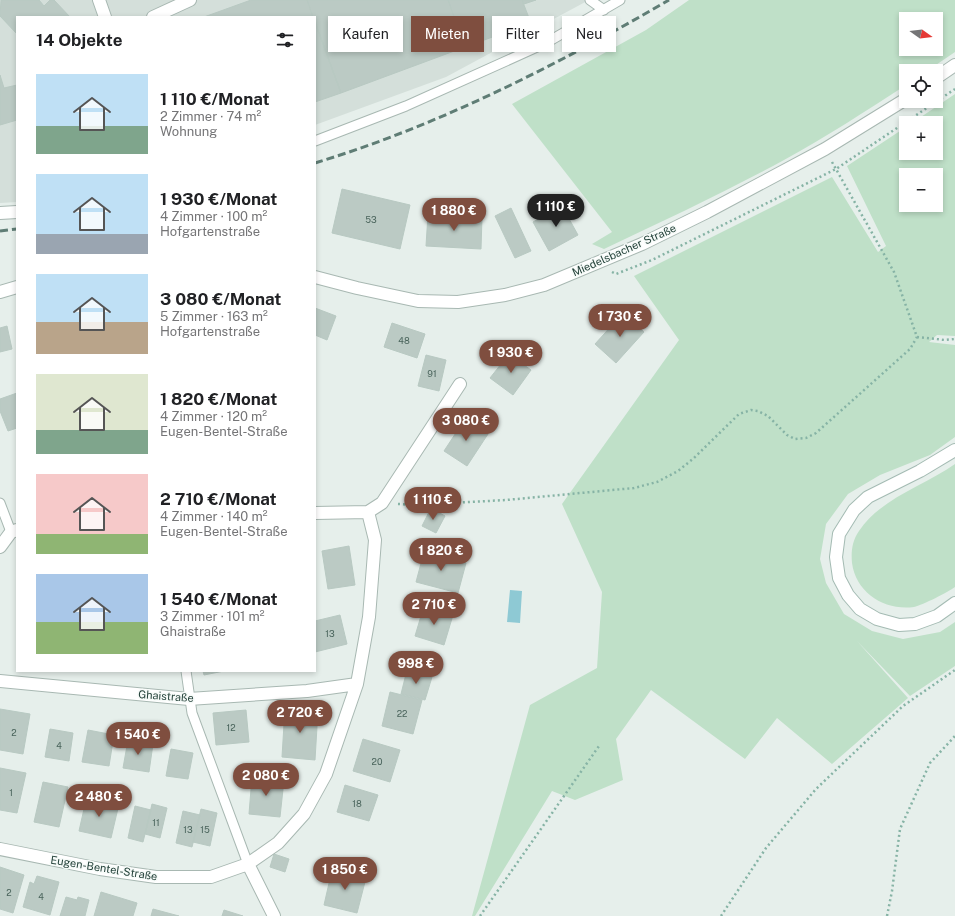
<!DOCTYPE html>
<html lang="de">
<head>
<meta charset="utf-8">
<style>
  :root { --surface:#fff; --page:#f6f6f6; --text:#202124; --muted:#757577; --accent:#7f4e3f }
  body { margin:0; font-family:"Public Sans",sans-serif; background:var(--page); color:var(--text); height:100vh; display:flex; flex-direction:column; font-size:15px; white-space:nowrap }
  * { box-sizing:border-box; margin:0 }
  p { font-size:13px; color:var(--muted) }
  .icon { flex:none; width:22px; height:22px; fill:none; stroke:currentColor; stroke-width:2; stroke-linecap:round; stroke-linejoin:round }
  .map { position:relative; flex:1; overflow:hidden }
  .side { position:absolute; left:16px; top:16px; width:300px; height:656px; display:flex; flex-direction:column; background:var(--surface); border-radius:0px; box-shadow:0 2px 6px #0003 }
  .side>* { flex:none }
  .guide { position:absolute; left:328px; top:16px; width:380px; height:36px; display:flex; gap:8px }
  .needle { width:26px; rotate:104deg }
  .buttons { position:absolute; left:899px; top:12px; display:grid; gap:8px }
  .buttons a { display:grid; place-items:center; width:44px; height:44px; border-radius:0px; background:var(--surface); box-shadow:0 2px 6px #0003; font-size:20px }
  .price { position:absolute; translate:-50% -34px; padding:0 9px; border-radius:14px; background:var(--accent); color:#fff; font-size:13px; line-height:26px; filter:drop-shadow(0 1px 2px #0008) }
  .price::after { content:''; position:absolute; left:50%; top:24px; width:12px; height:9px; margin-left:-6px; background:inherit; clip-path:polygon(0 0,100% 0,50% 100%) }
  .price.on { background:#222; color:#fff }
  ul { padding:0; list-style:none }
  li { display:flex; align-items:center; gap:12px; height:100px; padding:0 20px }
  li span { display:grid; place-items:center; flex:none; width:112px; height:80px; border-radius:0px; color:#555 }
  li>.icon { margin-inline-start:auto }
  span .icon { width:48px; height:48px; fill:#fffc; stroke-width:1 }
  li b { font-size:17px }
  h2 { display:flex; justify-content:space-between; align-items:center; height:48px; padding:0 20px; font-size:17px }
  .pill { padding:0 14px; border-radius:0px; background:var(--surface); box-shadow:0 2px 6px #0003; font-size:14px; line-height:36px }
  .pill.on { background:var(--accent); color:#fff }
  .map>svg:first-child { display:block }
  .built { fill:#d4dfda }
  .green { fill:#bfe0c8; fill-rule:evenodd }
  .water { fill:#8ec9d4 }
  .building { fill:#bbcac4; stroke:#b8c9c2 }
  .lines { fill:none; stroke-linecap:round; stroke-linejoin:round }
  .service-casing { stroke:#a8b8b2; stroke-width:11 }
  .minor-casing { stroke:#a8b8b2; stroke-width:14 }
  .tertiary-casing { stroke:#a8b8b2; stroke-width:14 }
  .secondary-casing { stroke:#a4bbb3; stroke-width:14 }
  .path { stroke:#86b3a5; stroke-width:2.5; stroke-dasharray:2 3; stroke-linecap:butt }
  .service { stroke:#fff; stroke-width:9 }
  .minor { stroke:#fff; stroke-width:12 }
  .tertiary { stroke:#fff; stroke-width:12 }
  .secondary { stroke:#fff; stroke-width:12 }
  .rail { stroke:#5f7d75; stroke-width:3; stroke-dasharray:8 4; stroke-linecap:butt }
  .labels { text-anchor:middle; dominant-baseline:central; stroke-width:3; stroke-linejoin:round; paint-order:stroke }
  .number-label { font-size:9px; fill:#4a645c }
  .street-label { font-size:11px; fill:#24423a; stroke:#f7fbf9 }
</style>
</head>
<body>
<div class="map">
<svg width="955" height="916" viewBox="0 0 955 916">
  <rect width="100%" height="100%" fill="#e6efeb"/>
  <path class="built" d="M0 0H589L446 77 315 125V17H17V202L0 203Z"/>
  <path class="green" d="M689 0H955V52L927 71H906V85C866 111 826 137 784 160 725 192 665 220 604 249L592 244 612 232 512 104 646 30ZM906 19H936V49H906Z
    M955 94V336L937 335 929 342 955 345V437L930 455 880 475 848 494 826 524 820 559 826 583 844 614 872 631 903 639 940 632 955 622V666L910 696 857 641 908 698 832 764 777 718 745 759 651 690 616 739 623 780 575 800 552 791 475 916H472L530 705 597 668 602 592 562 504 679 340 634 276 832 177 878 252 886 246 847 166 906 127V153H936V123H912ZM906 175H936V205H906Z
    M955 464V587C948 592 923 605 914 607 885 611 856 593 852 563 851 552 852 541 859 531 881 498 924 486 955 464Z"/>
  <path class="water" d="M510 590 522 591 520 623 507 622Z"/>
  <path class="building" d="M1 0H39L44 6 50 0H54L70 17H17V34L0 16Z
    M251 0H307L313 17H204Z
    M307 0H448L465 47 341 93 315 22V17H313Z
    M448 0H522L531 23 465 47Z
    M522 0H536L524 4Z
    M315 22 341 93 315 102Z
    M0 75 4 88 17 85V120L0 125Z
    M342 189 410 205 400 249 332 233Z
    M562 206 578 235 549 251 533 222Z
    M511 208 531 251 515 258 495 216Z
    M428 214 482 217 481 249 426 246Z
    M315 308 336 316 327 340 315 335Z
    M623 313 644 332 616 363 595 344Z
    M392 323 425 334 417 358 384 347Z
    M7 326 12 349 0 352V328Z
    M509 354 531 370 513 395 490 378Z
    M426 355 446 360 439 391 418 386Z
    M17 393V428L8 431 0 411V399Z
    M465 419 488 434 467 466 444 451Z
    M431 508 445 516 436 533 422 526Z
    M349 546 355 585 328 589 322 551Z
    M424 552 466 563 458 593 416 582Z
    M424 606 453 615 444 645 415 636Z
    M340 615 347 644 315 652V621Z
    M407 670 432 677 425 700 401 694Z
    M203 671H224L204 675Z
    M390 692 422 700 413 734 382 726Z
    M285 708 318 710 315 760 282 757Z
    M0 709 30 714 23 754 0 750Z
    M246 710 249 742 216 745 213 713Z
    M50 729 73 733 69 761 45 757Z
    M88 730 114 735 109 766 82 762Z
    M363 739 400 750 390 782 353 771Z
    M128 740 153 744 149 772 123 768Z
    M171 749 193 753 188 779 166 776Z
    M0 768 26 773 17 813 0 810Z
    M252 777 284 780 280 817 249 814Z
    M43 782 68 787 59 827 34 822Z
    M345 785 378 795 369 821 337 812Z
    M100 799 119 804 111 838 79 831 86 800 99 804Z
    M152 804 167 808 160 838 145 834Z
    M135 806 151 810 143 842 128 838Z
    M201 809 217 813 210 846 193 842Z
    M183 811 200 815 192 847 176 843Z
    M274 854 289 859 285 872 270 867Z
    M0 867 24 875 13 913 0 909Z
    M332 870 366 878 357 913 324 905Z
    M37 876 59 882 50 915 23 907 30 882 34 884Z
    M101 892 137 903 133 916H94Z
    M66 897 77 900 78 897 89 900 85 916H60Z
    M153 909 179 916H151Z
    M224 910 243 916H222Z"/>
  <g class="lines">
    <defs>
      <path id="service" d="M590 0 604 10
        M315 141 406 106 546 43 620 0
        M0 503 11 532
        M186 671 192 713 248 864"/>
      <path id="minor" d="M153 17 190 0
        M936 78 955 65
        M0 213 17 212
        M315 277 357 288 418 301 458 302 505 295 544 285 642 244 707 212 825 149 906 99
        M315 513 368 512 382 503 460 384
        M0 547 11 532 17 530
        M0 681 189 699 307 691 357 684
        M0 849 100 869 156 877H211L248 864 278 843 304 814 326 774 357 684 369 617 375 540 368 512
        M248 864 274 916"/>
      <path id="tertiary" d="M99 0 105 17
        M0 292 17 287"/>
      <path id="secondary" d="M955 450 920 471 868 497 854 510 839 534 836 557 839 578 848 595 860 609 877 619 899 625 915 624 937 616 955 603"/>
    </defs>
    <use href="#service" class="service-casing"/>
    <use href="#minor" class="minor-casing"/>
    <use href="#tertiary" class="tertiary-casing"/>
    <use href="#secondary" class="secondary-casing"/>
    <path class="path" d="M832 162 894 272 917 337
      M612 272 616 274 652 260 836 169 955 89
      M917 337 945 340 955 339
      M398 504 415 505 506 500 634 488 657 482 678 471 694 458 739 414 751 410 758 411 768 416 787 435 795 439 806 438 816 433 910 349 917 337
      M480 916 599 746
      M721 916 766 848 816 789 903 706 955 670
      M887 916 892 891 900 829 930 763 955 736"/>
    <use href="#service" class="service"/>
    <use href="#minor" class="minor"/>
    <use href="#tertiary" class="tertiary"/>
    <use href="#secondary" class="secondary"/>
    <path class="rail" d="M315 163C440 125 557 65 669 0
      M0 231 17 229"/>
  </g>
  <g class="labels">
    <g class="number-label">
      <text x="371" y="219">53</text>
      <text x="404" y="340">48</text>
      <text x="432" y="373">91</text>
      <text x="330" y="633">13</text>
      <text x="402" y="713">22</text>
      <text x="231" y="727">12</text>
      <text x="14" y="732">2</text>
      <text x="59" y="745">4</text>
      <text x="377" y="761">20</text>
      <text x="11" y="792">1</text>
      <text x="357" y="803">18</text>
      <text x="156" y="822">11</text>
      <text x="188" y="829">13</text>
      <text x="205" y="829">15</text>
      <text x="9" y="892">2</text>
      <text x="41" y="896">4</text>
    </g>
    <g class="street-label">
      <text transform="translate(624 250) rotate(-24)">Miedelsbacher Straße</text>
      <text transform="translate(166 696) rotate(4)">Ghaistraße</text>
      <text transform="translate(104 868) rotate(9)">Eugen-Bentel-Straße</text>
    </g>
  </g>
</svg>
<div class="buttons">
<a><svg class="needle" viewBox="-14 -14 28 28"><path d="M0-13l5 13h-10z" fill="#e53935"/><path d="M0 13l5-13h-10z" fill="#757577"/></svg></a>
<a><svg class="icon" aria-label="locate" viewBox="0 0 24 24"><circle cx="12" cy="12" r="6"/><path d="M12 2v4M12 18v4M2 12h4M18 12h4"/></svg></a>
<a>+</a>
<a>−</a>
</div>
<b class="price on" style="left:556px;top:228px">1 110 €</b>
<b class="price" style="left:454px;top:232px">1 880 €</b>
<b class="price" style="left:620px;top:338px">1 730 €</b>
<b class="price" style="left:511px;top:374px">1 930 €</b>
<b class="price" style="left:466px;top:442px">3 080 €</b>
<b class="price" style="left:433px;top:521px">1 110 €</b>
<b class="price" style="left:441px;top:572px">1 820 €</b>
<b class="price" style="left:434px;top:626px">2 710 €</b>
<b class="price" style="left:416px;top:685px">998 €</b>
<b class="price" style="left:300px;top:734px">2 720 €</b>
<b class="price" style="left:138px;top:756px">1 540 €</b>
<b class="price" style="left:266px;top:797px">2 080 €</b>
<b class="price" style="left:99px;top:818px">2 480 €</b>
<b class="price" style="left:345px;top:891px">1 850 €</b>
<div class="guide">
<a class="pill">Kaufen</a>
<a class="pill on">Mieten</a>
<a class="pill">Filter</a>
<a class="pill">Neu</a>
</div>
<section class="side">
<h2>14 Objekte<svg class="icon" aria-label="filters" viewBox="0 0 24 24"><path d="M4 7h16M4 17h16"/><circle cx="9" cy="7" r="2"/><circle cx="15" cy="17" r="2"/></svg></h2>
<ul>
<li><span style="background:linear-gradient(#bfe0f5 65%,#7fa58c 0)"><svg class="icon" aria-label="home" viewBox="0 0 24 24"><path d="M3 11l9-7 9 7M6 9v11h12V9"/></svg></span><div><b>1 110 €/Monat</b><p>2 Zimmer · 74 m²</p><p>Wohnung</p></div></li>
<li><span style="background:linear-gradient(#bfe0f5 75%,#9aa5b1 0)"><svg class="icon" aria-label="home" viewBox="0 0 24 24"><path d="M3 11l9-7 9 7M6 9v11h12V9"/></svg></span><div><b>1 930 €/Monat</b><p>4 Zimmer · 100 m²</p><p>Hofgartenstraße</p></div></li>
<li><span style="background:linear-gradient(#bfe0f5 60%,#b9a48a 0)"><svg class="icon" aria-label="home" viewBox="0 0 24 24"><path d="M3 11l9-7 9 7M6 9v11h12V9"/></svg></span><div><b>3 080 €/Monat</b><p>5 Zimmer · 163 m²</p><p>Hofgartenstraße</p></div></li>
<li><span style="background:linear-gradient(#dfe7d0 70%,#7fa58c 0)"><svg class="icon" aria-label="home" viewBox="0 0 24 24"><path d="M3 11l9-7 9 7M6 9v11h12V9"/></svg></span><div><b>1 820 €/Monat</b><p>4 Zimmer · 120 m²</p><p>Eugen-Bentel-Straße</p></div></li>
<li><span style="background:linear-gradient(#f6c9c9 75%,#8fb573 0)"><svg class="icon" aria-label="home" viewBox="0 0 24 24"><path d="M3 11l9-7 9 7M6 9v11h12V9"/></svg></span><div><b>2 710 €/Monat</b><p>4 Zimmer · 140 m²</p><p>Eugen-Bentel-Straße</p></div></li>
<li><span style="background:linear-gradient(#a9c7e8 60%,#8fb573 0)"><svg class="icon" aria-label="home" viewBox="0 0 24 24"><path d="M3 11l9-7 9 7M6 9v11h12V9"/></svg></span><div><b>1 540 €/Monat</b><p>3 Zimmer · 101 m²</p><p>Ghaistraße</p></div></li>
</ul>
</section>
</div>
</body>
</html>
